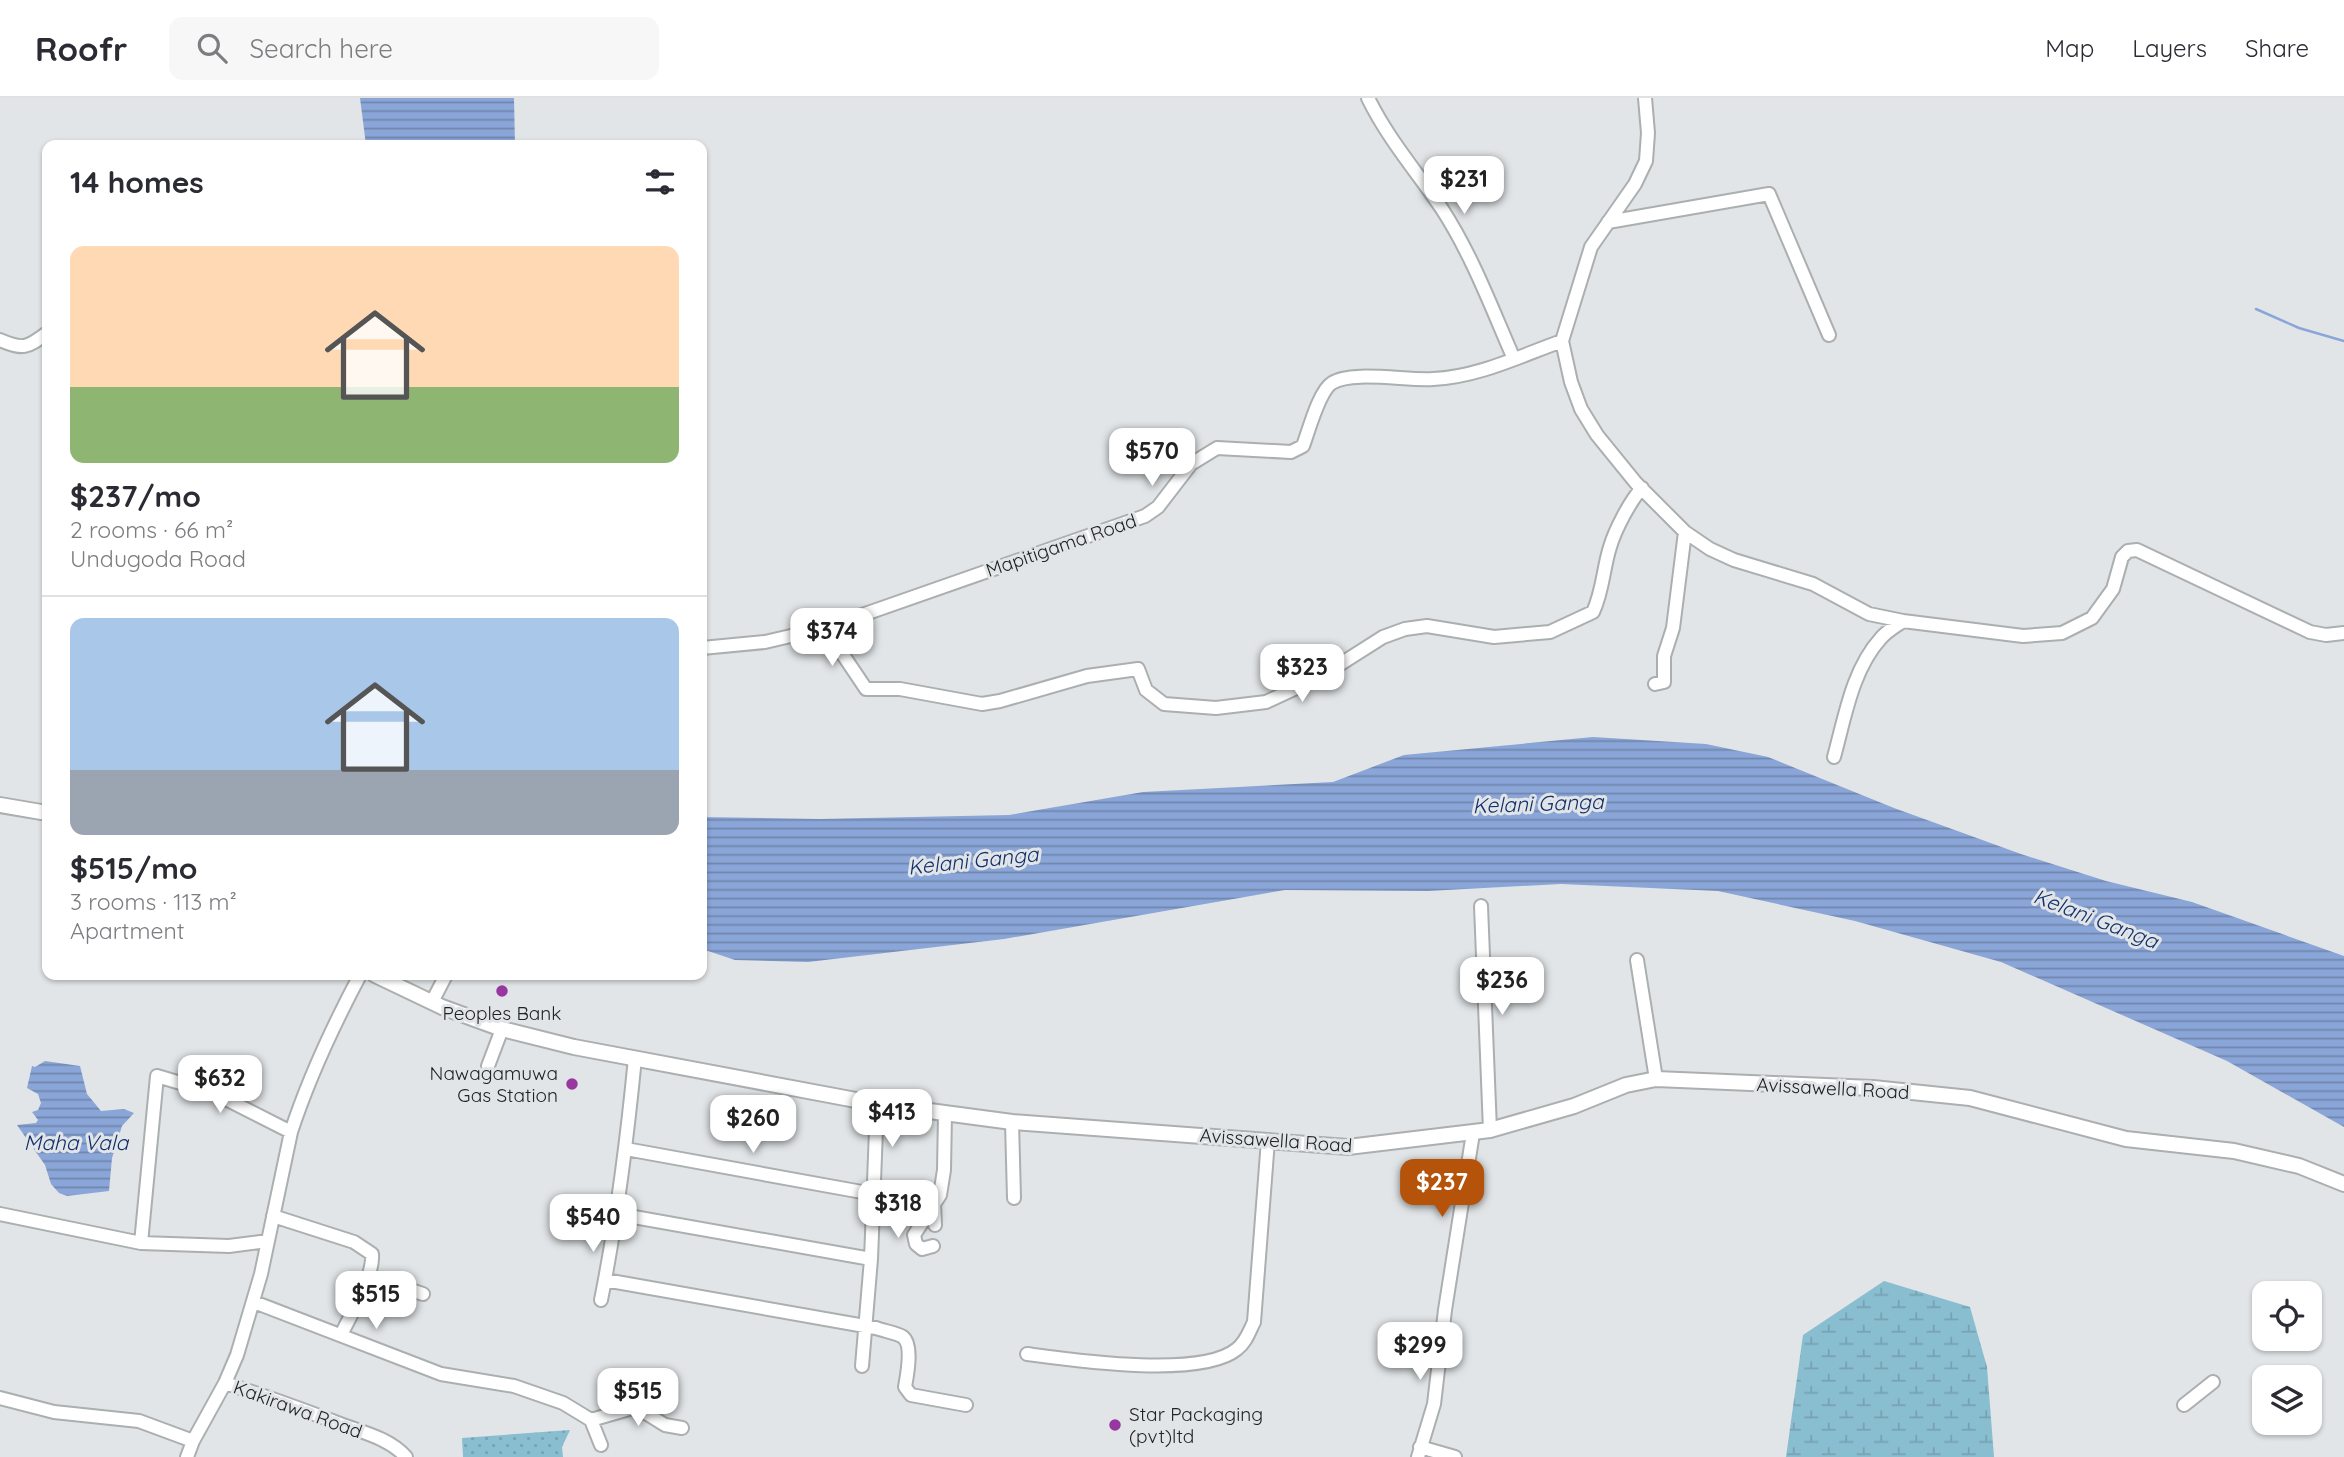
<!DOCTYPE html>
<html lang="en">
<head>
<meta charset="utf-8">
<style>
  :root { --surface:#fff; --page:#f7f7f7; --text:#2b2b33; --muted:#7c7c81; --line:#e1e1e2; --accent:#b45309 }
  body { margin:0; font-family:Quicksand,sans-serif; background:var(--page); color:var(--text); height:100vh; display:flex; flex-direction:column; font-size:26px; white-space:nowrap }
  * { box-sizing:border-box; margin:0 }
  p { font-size:23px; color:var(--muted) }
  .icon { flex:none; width:38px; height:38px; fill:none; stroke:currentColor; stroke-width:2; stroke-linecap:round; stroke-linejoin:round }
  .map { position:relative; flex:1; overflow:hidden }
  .details { position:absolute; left:42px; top:42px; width:665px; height:840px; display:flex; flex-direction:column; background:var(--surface); border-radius:14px; box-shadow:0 2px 5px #0004 }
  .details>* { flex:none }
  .controls { position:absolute; left:2252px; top:1183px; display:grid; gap:14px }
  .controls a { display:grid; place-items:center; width:70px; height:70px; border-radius:14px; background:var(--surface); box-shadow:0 2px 5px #0004; font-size:35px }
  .price { position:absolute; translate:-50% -60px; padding:0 16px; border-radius:14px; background:#fff; color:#222; font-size:23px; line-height:46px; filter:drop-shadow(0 2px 4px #0008) }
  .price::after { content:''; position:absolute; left:50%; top:42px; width:21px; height:16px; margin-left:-10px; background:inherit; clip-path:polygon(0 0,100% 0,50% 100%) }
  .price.current { background:var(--accent); color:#fff }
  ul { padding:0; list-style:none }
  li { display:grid; align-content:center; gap:14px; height:371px; padding:0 28px }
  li+li { border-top:2px solid var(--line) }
  li span { display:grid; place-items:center; height:217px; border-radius:14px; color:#555 }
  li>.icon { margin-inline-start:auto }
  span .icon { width:126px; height:126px; fill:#fffc; stroke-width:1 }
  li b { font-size:30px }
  h2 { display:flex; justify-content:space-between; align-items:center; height:84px; padding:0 28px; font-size:30px }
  header { display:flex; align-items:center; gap:42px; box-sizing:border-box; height:98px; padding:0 35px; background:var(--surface); border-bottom:2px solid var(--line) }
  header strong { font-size:33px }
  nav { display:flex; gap:38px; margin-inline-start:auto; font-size:24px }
  .search { width:490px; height:63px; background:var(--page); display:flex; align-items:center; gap:18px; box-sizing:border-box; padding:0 24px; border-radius:14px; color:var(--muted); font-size:26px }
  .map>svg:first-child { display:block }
  .wetland { fill:url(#wetland-marsh) }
  .park { fill:url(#park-dots) }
  .water { fill:url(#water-rules) }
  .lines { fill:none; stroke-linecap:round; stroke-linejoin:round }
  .stream { stroke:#8aa5d7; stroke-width:2.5 }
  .minor-casing { stroke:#abafb0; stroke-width:16 }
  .major-casing { stroke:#abafb0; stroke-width:18 }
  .minor { stroke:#fff; stroke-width:12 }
  .major { stroke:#fff; stroke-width:14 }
  .poi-dot { fill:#9738a1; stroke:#e1e5e7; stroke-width:2.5 }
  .labels { text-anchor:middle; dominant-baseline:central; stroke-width:6; stroke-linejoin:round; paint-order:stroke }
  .street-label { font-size:19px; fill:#212323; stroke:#e1e5e7 }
  .poi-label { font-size:19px; fill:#212323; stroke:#e1e5e7 }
  .water-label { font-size:21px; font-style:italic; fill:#132f6b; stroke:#e1e5e7 }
</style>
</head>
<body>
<header>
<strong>Roofr</strong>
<div class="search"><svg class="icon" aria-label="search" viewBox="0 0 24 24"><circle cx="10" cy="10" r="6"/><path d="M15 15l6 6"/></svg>Search here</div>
<nav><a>Map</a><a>Layers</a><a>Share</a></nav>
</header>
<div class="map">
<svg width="2344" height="1359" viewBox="0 0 2344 1359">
  <defs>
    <pattern id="wetland-marsh" width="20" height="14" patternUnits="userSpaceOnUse" patternTransform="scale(1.75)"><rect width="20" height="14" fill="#89bdd0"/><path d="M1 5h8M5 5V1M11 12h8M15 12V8" fill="none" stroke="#76a2b2"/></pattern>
    <pattern id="park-dots" width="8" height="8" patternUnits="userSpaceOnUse" patternTransform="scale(1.75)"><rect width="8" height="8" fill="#89bdd0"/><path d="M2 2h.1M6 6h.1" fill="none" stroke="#76a2b2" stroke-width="1.8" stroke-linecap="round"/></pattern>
    <pattern id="water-rules" width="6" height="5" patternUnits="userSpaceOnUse" patternTransform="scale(1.75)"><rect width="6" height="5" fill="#8aa5d7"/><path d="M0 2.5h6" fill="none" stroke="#7086ae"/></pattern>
  </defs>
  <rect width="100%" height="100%" fill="#e1e5e7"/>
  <path class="wetland" d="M1884 1183 1970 1209 1987 1269 1994 1359H1786L1803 1237Z"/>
  <path class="park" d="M570 1332 562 1349 563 1359H463L462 1340Z"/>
  <path class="water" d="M360 0H514L515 47H366Z
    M1593 639 1706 646 1768 659 1894 710 2021 756 2106 783 2192 804 2344 858V1029L2227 963 2001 864 1855 823 1718 793 1561 786 1428 793 1285 792 1004 841 808 864 735 862 702 851V719L820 721 1009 717 1143 694 1333 684 1404 657Z
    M45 963 80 968 87 996 101 1013 124 1011 134 1015 122 1028 112 1060 109 1093 67 1098 59 1095 51 1086 45 1067 17 1027 36 1025 38 1022 32 1014 38 1012 41 1005 38 996 27 990 32 968 35 969Z"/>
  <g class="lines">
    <path class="stream" d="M2256 211 2299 230 2344 243"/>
    <defs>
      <path id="minor" d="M1368 0C1388 41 1417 74 1442 111 1472 157 1492 211 1514 261
        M1645 0 1648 35 1646 63 1635 86 1591 149 1562 243 1571 284 1581 311 1597 337 1636 385 1685 434 1710 451 1734 462 1813 486 1869 516 1903 523 2023 538 2062 535 2092 520 2113 491 2122 459 2128 453 2137 452 2310 534 2326 537 2344 535
        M1608 124 1769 96 1829 237
        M0 242C23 252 27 250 47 235
        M825 530 866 591H900L982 606 1000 603 1087 578 1138 571 1146 592 1164 606 1216 610 1266 604 1320 579 1383 539 1405 531 1427 528 1494 539 1550 534 1593 514C1603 493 1603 471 1610 449 1615 432 1630 403 1642 390
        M702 550 765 544 825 530 1145 418 1158 409 1191 366 1217 350 1291 354 1303 348C1309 332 1319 293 1332 285 1351 272 1408 283 1433 281 1478 279 1520 258 1562 243
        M1655 586 1664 584V558L1673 530 1685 434
        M1834 659C1845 619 1852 572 1881 540 1887 533 1896 528 1903 523
        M1481 808 1490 1032
        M1637 862 1656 981
        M432 904 446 877
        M488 968 502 931
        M1012 1024 1014 1100
        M626 1051 873 1096
        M934 1105 935 1127
        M0 1116 141 1145 229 1148 268 1143
        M617 1116 871 1161
        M273 1118 354 1144 372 1156C374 1178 351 1216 341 1237
        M141 1145 157 978 214 995 291 1034
        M933 1148 922 1151 916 1146 914 1137 940 1097 944 1072 945 1016
        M368 1178 423 1196
        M605 1182 876 1230C884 1233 897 1235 903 1239 913 1247 907 1278 905 1289L911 1297 966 1307
        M601 1202C617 1122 627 1042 635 960
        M254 1204 441 1276 514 1288 563 1305 591 1322 601 1347
        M1027 1256C1072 1262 1201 1281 1237 1251 1246 1244 1249 1234 1254 1224L1268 1042
        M862 1268 871 1161 877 1006
        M225 1285C265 1298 304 1312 343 1327 365 1335 390 1341 406 1359
        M0 1300 54 1314 139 1323 193 1343
        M2184 1307 2213 1284
        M591 1322 636 1309 665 1327 682 1330
        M1420 1349 1455 1359
        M187 1359 193 1343 225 1285 237 1257 261 1176 291 1034C309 979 333 928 360 877
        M1418 1359 1434 1306 1445 1212 1473 1035"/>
      <path id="major" d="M0 707 47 715
        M375 877 442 909 502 931 574 949 877 1006 1012 1024 1348 1049 1490 1032 1574 1008 1626 987 1656 981 1873 990 1970 1000 2126 1041 2234 1053 2299 1068 2344 1086"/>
    </defs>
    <use href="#minor" class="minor-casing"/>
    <use href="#major" class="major-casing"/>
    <use href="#minor" class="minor"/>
    <use href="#major" class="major"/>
  </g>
  <g class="poi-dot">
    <circle cx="502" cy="893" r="7"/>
    <circle cx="572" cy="986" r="7"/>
    <circle cx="1115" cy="1327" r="7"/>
  </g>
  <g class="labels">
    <g class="street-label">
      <text transform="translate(1061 447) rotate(-19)">Mapitigama Road</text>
      <text transform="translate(1833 990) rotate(3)">Avissawella Road</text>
      <text transform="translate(1276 1042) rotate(4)">Avissawella Road</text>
      <text transform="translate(298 1311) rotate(20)">Kakirawa Road</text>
    </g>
    <g class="poi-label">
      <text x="502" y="915">Peoples Bank</text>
      <text x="558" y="975" text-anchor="end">Nawagamuwa<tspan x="558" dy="22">Gas Station</tspan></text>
      <text x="1129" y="1316" text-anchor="start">Star Packaging<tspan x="1129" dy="22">(pvt)ltd</tspan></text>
    </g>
    <g class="water-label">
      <text transform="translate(1538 705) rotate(-2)">Kelani Ganga</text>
      <text transform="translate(973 762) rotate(-6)">Kelani Ganga</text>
      <text transform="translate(2096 820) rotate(21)">Kelani Ganga</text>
      <text x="76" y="1044">Maha Vala</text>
    </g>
  </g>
</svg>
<div class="controls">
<a><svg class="icon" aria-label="locate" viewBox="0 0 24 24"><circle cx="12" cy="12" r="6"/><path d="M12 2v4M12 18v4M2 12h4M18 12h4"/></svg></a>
<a><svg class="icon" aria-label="layers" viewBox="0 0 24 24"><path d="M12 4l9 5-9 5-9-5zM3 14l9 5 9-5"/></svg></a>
</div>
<b class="price" style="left:1464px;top:118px">$231</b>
<b class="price" style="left:1152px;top:390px">$570</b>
<b class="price" style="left:832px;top:570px">$374</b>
<b class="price" style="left:1302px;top:606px">$323</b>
<b class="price" style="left:1502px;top:919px">$236</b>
<b class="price" style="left:220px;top:1017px">$632</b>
<b class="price" style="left:892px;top:1051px">$413</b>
<b class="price" style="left:753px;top:1057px">$260</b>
<b class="price current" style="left:1442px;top:1121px">$237</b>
<b class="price" style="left:898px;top:1142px">$318</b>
<b class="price" style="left:593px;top:1156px">$540</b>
<b class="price" style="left:376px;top:1233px">$515</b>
<b class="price" style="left:1420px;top:1284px">$299</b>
<b class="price" style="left:638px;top:1330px">$515</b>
<section class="details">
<h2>14 homes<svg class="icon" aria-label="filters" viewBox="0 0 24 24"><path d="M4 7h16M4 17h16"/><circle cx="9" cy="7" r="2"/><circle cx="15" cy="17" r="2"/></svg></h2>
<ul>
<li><span style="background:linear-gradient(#ffd9b3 65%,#8fb573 0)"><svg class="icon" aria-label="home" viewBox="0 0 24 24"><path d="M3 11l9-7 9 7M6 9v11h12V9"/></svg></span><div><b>$237/mo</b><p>2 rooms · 66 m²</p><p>Undugoda Road</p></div></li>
<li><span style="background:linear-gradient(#a9c7e8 70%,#9aa5b1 0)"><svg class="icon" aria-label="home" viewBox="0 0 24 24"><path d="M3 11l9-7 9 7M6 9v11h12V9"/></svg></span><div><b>$515/mo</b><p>3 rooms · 113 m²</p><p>Apartment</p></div></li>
</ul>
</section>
</div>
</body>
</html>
